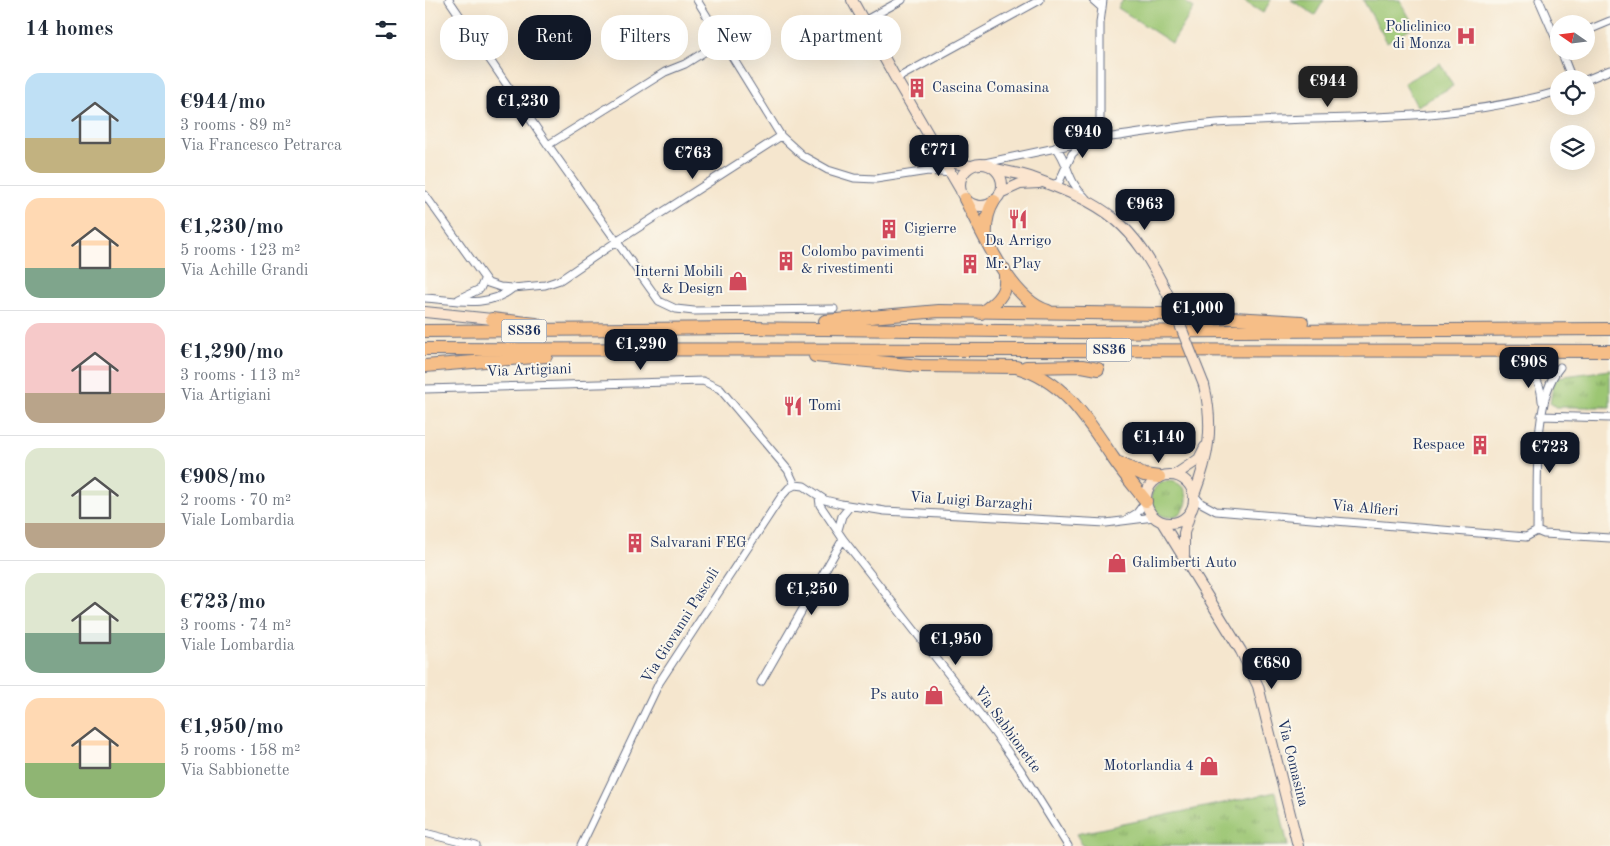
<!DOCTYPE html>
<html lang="en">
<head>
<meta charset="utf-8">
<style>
  :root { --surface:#fff; --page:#f2f2f3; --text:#1f2937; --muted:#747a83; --line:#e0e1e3; --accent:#111827 }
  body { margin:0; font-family:"Old Standard TT",serif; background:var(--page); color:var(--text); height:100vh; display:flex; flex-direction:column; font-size:19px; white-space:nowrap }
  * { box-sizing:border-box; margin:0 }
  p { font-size:16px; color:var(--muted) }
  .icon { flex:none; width:28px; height:28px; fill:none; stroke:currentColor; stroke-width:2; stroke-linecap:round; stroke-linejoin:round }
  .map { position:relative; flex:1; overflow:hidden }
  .side { display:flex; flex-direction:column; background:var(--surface); width:425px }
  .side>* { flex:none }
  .guide { position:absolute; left:15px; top:15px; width:475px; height:45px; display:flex; gap:10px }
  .needle { width:32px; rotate:284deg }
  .controls { position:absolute; left:1125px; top:15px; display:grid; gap:10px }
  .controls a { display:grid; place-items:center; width:45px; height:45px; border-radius:50%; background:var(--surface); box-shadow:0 5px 20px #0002; font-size:25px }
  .price { position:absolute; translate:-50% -42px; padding:0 11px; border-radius:10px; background:var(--accent); color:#fff; font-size:16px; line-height:32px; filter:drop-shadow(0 1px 2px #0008) }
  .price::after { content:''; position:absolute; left:50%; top:30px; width:15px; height:11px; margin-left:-8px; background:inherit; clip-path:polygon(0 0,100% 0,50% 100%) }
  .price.current { background:#222; color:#fff }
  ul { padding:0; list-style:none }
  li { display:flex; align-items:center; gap:15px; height:125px; padding:0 25px }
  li+li { border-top:1px solid var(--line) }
  li span { display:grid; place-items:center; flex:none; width:140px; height:100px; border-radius:15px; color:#555 }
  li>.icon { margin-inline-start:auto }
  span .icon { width:60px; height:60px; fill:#fffc; stroke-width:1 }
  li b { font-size:21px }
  h2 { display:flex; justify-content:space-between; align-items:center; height:60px; padding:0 25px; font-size:21px }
  .pill { padding:0 18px; border-radius:20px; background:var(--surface); box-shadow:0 5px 20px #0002; font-size:18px; line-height:45px }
  .pill.current { background:var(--accent); color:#fff }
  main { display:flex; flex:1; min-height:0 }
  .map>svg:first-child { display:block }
  .grass { fill:url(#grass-tufts); stroke:#5c7a68 }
  .garden { fill:#9cc673; stroke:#5c7a68 }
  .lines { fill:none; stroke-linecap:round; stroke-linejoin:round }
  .street-casing { stroke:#676f85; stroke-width:9 }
  .secondary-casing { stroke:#676f85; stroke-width:12 }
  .highway-casing { stroke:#676f85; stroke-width:14 }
  .street { stroke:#fff; stroke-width:7 }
  .secondary { stroke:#fbe5cf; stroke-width:10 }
  .highway { stroke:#f6be87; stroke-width:12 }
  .secondary-bridge-casing { stroke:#676f85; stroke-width:12; stroke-linecap:butt }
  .secondary-bridge { stroke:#fbe5cf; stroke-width:10 }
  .labels { text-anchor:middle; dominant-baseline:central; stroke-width:4; stroke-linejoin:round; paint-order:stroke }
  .shield { fill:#fbf7ec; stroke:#5e6b89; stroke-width:1 }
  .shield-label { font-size:14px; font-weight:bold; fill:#1b2f5e }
  .poi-label { font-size:15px; fill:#1b2f5e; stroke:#fbf7ec; text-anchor:start }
  .street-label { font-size:15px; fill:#1b2f5e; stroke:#fbf7ec }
</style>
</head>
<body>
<main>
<section class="side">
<h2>14 homes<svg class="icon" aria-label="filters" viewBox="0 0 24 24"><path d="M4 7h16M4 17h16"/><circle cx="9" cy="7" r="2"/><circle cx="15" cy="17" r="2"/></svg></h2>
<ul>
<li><span style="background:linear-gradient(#bfe0f5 65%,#c2b280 0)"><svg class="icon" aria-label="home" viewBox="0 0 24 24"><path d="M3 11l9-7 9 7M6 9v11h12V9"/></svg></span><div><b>€944/mo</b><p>3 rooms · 89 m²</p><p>Via Francesco Petrarca</p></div></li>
<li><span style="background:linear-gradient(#ffd9b3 70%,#7fa58c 0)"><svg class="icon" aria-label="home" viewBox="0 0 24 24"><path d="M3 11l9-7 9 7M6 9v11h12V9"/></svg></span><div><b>€1,230/mo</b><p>5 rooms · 123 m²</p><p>Via Achille Grandi</p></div></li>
<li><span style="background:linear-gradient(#f6c9c9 70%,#b9a48a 0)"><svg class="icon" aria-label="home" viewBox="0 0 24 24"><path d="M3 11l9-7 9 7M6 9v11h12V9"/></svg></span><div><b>€1,290/mo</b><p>3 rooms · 113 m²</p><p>Via Artigiani</p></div></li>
<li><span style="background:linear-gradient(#dfe7d0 75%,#b9a48a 0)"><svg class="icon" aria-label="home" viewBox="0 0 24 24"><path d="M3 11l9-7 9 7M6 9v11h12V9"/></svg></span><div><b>€908/mo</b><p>2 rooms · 70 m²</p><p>Viale Lombardia</p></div></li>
<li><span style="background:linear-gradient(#dfe7d0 60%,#7fa58c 0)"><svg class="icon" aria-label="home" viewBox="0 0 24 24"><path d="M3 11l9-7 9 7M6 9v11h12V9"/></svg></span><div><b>€723/mo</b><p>3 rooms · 74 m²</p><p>Viale Lombardia</p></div></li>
<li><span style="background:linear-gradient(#ffd9b3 65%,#8fb573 0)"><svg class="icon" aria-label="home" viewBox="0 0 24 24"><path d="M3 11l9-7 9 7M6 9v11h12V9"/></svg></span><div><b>€1,950/mo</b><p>5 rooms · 158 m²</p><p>Via Sabbionette</p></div></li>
</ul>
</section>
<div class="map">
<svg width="1185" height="846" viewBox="0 0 1185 846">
  <defs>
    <pattern id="grass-tufts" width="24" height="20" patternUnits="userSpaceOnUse" patternTransform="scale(1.25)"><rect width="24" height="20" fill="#9cc673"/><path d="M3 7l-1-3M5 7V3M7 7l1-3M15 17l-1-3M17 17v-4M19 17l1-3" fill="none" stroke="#7ea162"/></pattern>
  </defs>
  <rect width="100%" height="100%" fill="#fbf7ec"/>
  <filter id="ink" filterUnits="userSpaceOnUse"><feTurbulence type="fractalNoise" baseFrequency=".02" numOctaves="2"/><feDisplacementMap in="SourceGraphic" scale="10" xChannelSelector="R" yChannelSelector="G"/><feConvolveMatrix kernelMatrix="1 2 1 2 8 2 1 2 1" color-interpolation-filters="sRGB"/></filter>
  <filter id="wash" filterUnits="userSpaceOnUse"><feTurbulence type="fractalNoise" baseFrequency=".0096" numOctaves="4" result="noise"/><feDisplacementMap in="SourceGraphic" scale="20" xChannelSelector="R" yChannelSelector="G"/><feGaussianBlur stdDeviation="1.12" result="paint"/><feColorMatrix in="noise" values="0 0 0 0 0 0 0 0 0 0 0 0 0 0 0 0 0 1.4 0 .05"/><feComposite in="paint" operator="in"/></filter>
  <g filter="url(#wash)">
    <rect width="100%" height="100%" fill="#f5e6ce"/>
    <path class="grass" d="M1185 370V407H1131L1125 403 1128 385 1132 377Z
      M726 499a18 18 0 1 1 36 0a18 18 0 1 1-36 0Z
      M851 792 863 846H658L651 834Z"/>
    <path class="garden" d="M698 0H757L769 8 747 43 693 8Z
      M817 0H846L838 13Z
      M866 0H899L890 15Z
      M938 0H975L989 26 962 42Z
      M1015 63 1028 86 992 106 979 83Z"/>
  </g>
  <g filter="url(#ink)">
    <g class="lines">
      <defs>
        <path id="street" d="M24 0 123 145 234 301 251 309 269 311 409 309
          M272 0 356 136 378 156 403 170 429 178 451 179 503 171 526 173
          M668 0 677 8
          M1114 0 1134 46
          M439 21 477 0
          M1161 31 1185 21
          M1136 51 1147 79
          M471 79 615 0
          M1161 80 1185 70
          M672 137 679 138C721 133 764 124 807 122 916 116 1027 123 1134 91
          M123 145 240 72 260 64 297 41
          M631 147C645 165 641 180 660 197
          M555 164 659 142 672 137 675 120V23L678 0
          M626 186 634 182 647 154 659 143
          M0 195 63 283 75 287 88 288 120 285 135 280 191 242 356 136
          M0 298C30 300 63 309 88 288
          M34 299 55 289 59 280
          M1101 366C1112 377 1116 386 1117 401
          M0 389 278 381 295 389 363 470 370 485
          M1116 416 1185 418
          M370 485 379 486 400 500 416 504 460 511 681 523 729 517
          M769 495 776 503 791 511 1101 537 1112 531
          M394 497 395 505 418 539 568 731 595 769 643 846
          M702 519 712 513 721 501
          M413 530 417 516 425 506
          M1112 531C1113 488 1107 399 1135 367
          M1112 531 1119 534 1185 538
          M336 682 418 539
          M0 833 51 846
          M156 846 234 683 356 497 364 488 370 485"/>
        <path id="secondary" d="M427 0 471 79 535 189
          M518 156 525 162 545 166
          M535 185a21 21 0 1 1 42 0a21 21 0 1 1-42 0Z
          M568 168C580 172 594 173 605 177 682 205 707 221 743 295
          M575 193 595 184 614 183
          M0 312 67 319
          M721 499a24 24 0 1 1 48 0a24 24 0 1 1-48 0Z
          M750 475 774 459 780 447
          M769 495C784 456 789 426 779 385
          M737 522 816 651 833 686 873 846
          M759 555V533L765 513"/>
        <path id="highway" d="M540 199C557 231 585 300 623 311
          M561 238C560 224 562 212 569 201
          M556 313C574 301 584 291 579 269
          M67 319 111 324
          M400 321 514 311 737 314 877 322
          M0 331 315 328 652 332 1185 329
          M0 349 1185 351
          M390 356 495 366 591 367C639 380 662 419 688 458 698 473 710 487 721 501
          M0 366 121 356
          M601 367 657 366 673 369
          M694 463 719 475 734 477"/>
      </defs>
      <use href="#street" class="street-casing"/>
      <use href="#secondary" class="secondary-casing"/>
      <use href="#highway" class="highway-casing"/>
      <use href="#street" class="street"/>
      <use href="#secondary" class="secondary"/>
      <use href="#highway" class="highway"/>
      <defs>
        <path id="secondary-bridge" d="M743 295 779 385"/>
      </defs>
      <use href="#secondary-bridge" class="secondary-bridge-casing"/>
      <use href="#secondary-bridge" class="secondary-bridge"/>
    </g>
  </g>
  <defs>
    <symbol id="hospital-bare" viewBox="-9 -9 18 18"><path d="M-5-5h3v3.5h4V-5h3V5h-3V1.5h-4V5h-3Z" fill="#d1495b" stroke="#fbf7ec" stroke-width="2.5" paint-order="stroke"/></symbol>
    <symbol id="building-bare" viewBox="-9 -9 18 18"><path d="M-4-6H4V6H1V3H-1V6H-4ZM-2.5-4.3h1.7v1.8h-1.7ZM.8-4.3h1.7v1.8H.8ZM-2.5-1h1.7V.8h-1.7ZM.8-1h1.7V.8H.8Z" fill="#d1495b" stroke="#fbf7ec" stroke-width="2.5" paint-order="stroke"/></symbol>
    <symbol id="restaurant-bare" viewBox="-9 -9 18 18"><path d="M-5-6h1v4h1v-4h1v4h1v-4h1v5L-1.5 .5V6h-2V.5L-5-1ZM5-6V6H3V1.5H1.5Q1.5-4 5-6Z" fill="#d1495b" stroke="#fbf7ec" stroke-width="2.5" paint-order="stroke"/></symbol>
    <symbol id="shop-bare" viewBox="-9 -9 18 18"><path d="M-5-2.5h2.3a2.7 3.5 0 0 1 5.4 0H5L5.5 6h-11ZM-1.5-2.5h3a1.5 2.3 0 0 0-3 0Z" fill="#d1495b" stroke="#fbf7ec" stroke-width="2.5" paint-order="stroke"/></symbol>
  </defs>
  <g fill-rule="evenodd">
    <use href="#hospital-bare" x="1027" y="22" width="28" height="28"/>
    <use href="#building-bare" x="478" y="74" width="28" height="28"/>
    <use href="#restaurant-bare" x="579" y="205" width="28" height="28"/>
    <use href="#building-bare" x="450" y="215" width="28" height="28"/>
    <use href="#building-bare" x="347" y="247" width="28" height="28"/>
    <use href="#building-bare" x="531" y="250" width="28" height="28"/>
    <use href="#shop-bare" x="299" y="267" width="28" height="28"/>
    <use href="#restaurant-bare" x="354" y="392" width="28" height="28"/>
    <use href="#building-bare" x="1041" y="431" width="28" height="28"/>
    <use href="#building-bare" x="196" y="529" width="28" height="28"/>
    <use href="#shop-bare" x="678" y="549" width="28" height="28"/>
    <use href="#shop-bare" x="495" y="681" width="28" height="28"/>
    <use href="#shop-bare" x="770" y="752" width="28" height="28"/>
  </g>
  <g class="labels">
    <g class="shield">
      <rect x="76.5" y="319.5" width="45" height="23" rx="4"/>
      <rect x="661.5" y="338.5" width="45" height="23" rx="4"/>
    </g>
    <g class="shield-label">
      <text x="99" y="331">SS36</text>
      <text x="684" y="350">SS36</text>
    </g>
    <g class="poi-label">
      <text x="1026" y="27" text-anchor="end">Policlinico<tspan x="1026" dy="17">di Monza</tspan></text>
      <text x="507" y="88">Cascina Comasina</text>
      <text x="479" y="229">Cigierre</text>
      <text x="593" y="241" text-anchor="middle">Da Arrigo</text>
      <text x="376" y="252">Colombo pavimenti<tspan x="376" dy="17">&amp; rivestimenti</tspan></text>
      <text x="560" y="264">Mr. Play</text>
      <text x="298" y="272" text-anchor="end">Interni Mobili<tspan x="298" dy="17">&amp; Design</tspan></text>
      <text x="383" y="406">Tomi</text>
      <text x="1040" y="445" text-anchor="end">Respace</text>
      <text x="225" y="543">Salvarani FEG</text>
      <text x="707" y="563">Galimberti Auto</text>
      <text x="494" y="695" text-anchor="end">Ps auto</text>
      <text x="769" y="766" text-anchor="end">Motorlandia 4</text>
    </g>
    <g class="street-label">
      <text transform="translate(104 371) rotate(-2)">Via Artigiani</text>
      <text transform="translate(546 502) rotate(4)">Via Luigi Barzaghi</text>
      <text transform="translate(940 509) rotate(5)">Via Alfieri</text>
      <text transform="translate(256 626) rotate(-58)">Via Giovanni Pascoli</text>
      <text transform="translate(582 730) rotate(54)">Via Sabbionette</text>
      <text transform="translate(867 763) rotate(76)">Via Comasina</text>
    </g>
  </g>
</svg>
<div class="controls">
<a><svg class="needle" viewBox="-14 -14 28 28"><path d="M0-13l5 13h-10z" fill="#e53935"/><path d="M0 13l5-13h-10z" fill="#747a83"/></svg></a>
<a><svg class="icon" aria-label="locate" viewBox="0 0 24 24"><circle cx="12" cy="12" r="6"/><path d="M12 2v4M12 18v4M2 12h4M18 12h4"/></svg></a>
<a><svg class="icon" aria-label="layers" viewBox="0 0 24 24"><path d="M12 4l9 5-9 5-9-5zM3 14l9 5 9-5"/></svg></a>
</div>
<b class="price current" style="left:903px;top:108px">€944</b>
<b class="price" style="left:98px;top:128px">€1,230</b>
<b class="price" style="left:658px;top:159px">€940</b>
<b class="price" style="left:514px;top:177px">€771</b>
<b class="price" style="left:268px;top:180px">€763</b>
<b class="price" style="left:720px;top:231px">€963</b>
<b class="price" style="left:773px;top:335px">€1,000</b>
<b class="price" style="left:216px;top:371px">€1,290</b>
<b class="price" style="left:1104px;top:389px">€908</b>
<b class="price" style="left:734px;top:464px">€1,140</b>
<b class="price" style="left:1125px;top:474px">€723</b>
<b class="price" style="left:387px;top:616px">€1,250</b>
<b class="price" style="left:531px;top:666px">€1,950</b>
<b class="price" style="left:847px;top:690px">€680</b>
<div class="guide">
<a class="pill">Buy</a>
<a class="pill current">Rent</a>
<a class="pill">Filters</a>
<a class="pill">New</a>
<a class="pill">Apartment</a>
</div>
</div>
</main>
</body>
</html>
